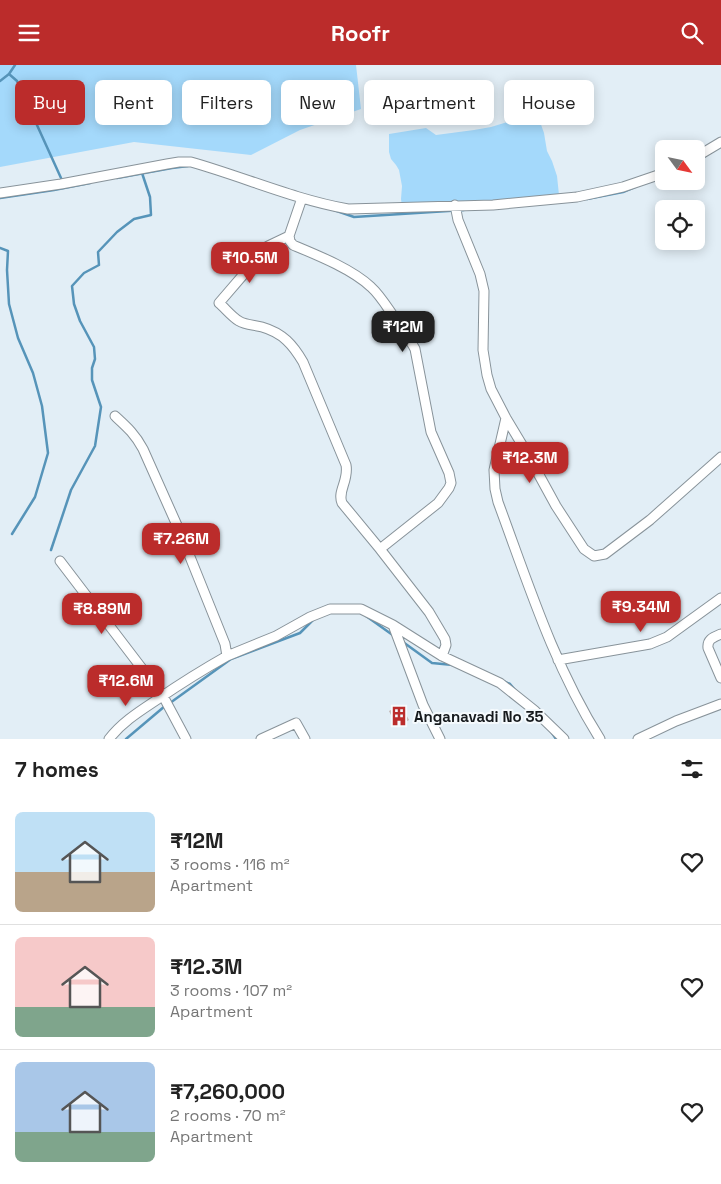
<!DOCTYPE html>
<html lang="en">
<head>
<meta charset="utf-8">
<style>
  :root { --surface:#fff; --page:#f2f2f2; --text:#222; --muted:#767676; --line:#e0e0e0; --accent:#bb2c2b }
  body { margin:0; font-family:"Space Grotesk",sans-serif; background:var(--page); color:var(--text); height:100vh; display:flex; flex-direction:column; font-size:19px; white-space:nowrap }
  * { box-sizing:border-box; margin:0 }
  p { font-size:16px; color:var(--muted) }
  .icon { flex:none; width:28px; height:28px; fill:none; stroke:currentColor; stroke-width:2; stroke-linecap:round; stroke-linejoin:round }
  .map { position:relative; height:674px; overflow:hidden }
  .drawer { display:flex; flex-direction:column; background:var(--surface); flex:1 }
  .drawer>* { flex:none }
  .hud { position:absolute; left:15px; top:15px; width:691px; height:45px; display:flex; gap:10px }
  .needle { width:32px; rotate:123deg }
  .controls { position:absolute; left:655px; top:75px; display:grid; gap:10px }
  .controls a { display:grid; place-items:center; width:50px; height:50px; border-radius:8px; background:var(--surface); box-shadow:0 2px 12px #0003; font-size:25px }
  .price { position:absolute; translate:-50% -42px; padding:0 11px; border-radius:10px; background:var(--accent); color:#fff; font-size:16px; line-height:32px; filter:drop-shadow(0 1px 2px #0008) }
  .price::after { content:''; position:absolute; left:50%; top:30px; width:15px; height:11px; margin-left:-8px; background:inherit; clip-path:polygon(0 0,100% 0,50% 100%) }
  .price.active { background:#222; color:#fff }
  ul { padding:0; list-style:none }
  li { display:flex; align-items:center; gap:15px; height:125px; padding:0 15px }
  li+li { border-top:1px solid var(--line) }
  li span { display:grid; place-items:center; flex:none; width:140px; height:100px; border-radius:8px; color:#555 }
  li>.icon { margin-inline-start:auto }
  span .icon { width:60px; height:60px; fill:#fffc; stroke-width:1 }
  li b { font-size:21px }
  h2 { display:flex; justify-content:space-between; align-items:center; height:60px; padding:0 15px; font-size:21px }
  .pill { padding:0 18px; border-radius:8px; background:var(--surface); box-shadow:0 2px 12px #0003; font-size:18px; line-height:45px }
  .pill.active { background:var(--accent); color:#fff }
  header { display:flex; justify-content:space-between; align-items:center; height:65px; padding:0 15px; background:var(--accent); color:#fff; font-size:22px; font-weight:700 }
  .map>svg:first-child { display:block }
  .green { fill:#a4d9fb }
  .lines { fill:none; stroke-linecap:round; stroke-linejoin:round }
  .stream { stroke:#5694b9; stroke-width:2.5 }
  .building { fill:#bfb1af }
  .minor-casing { stroke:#88939a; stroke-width:11 }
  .minor { stroke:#fff; stroke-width:9 }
  .labels { text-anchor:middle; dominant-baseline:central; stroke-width:4; stroke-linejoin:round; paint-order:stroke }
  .poi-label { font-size:15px; font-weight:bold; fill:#161a1d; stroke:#f5fafd; text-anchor:start }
</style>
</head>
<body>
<header><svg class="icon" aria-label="menu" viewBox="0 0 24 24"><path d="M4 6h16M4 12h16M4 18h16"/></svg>Roofr<svg class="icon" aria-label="search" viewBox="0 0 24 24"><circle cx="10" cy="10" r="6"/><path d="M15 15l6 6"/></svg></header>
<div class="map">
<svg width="721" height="674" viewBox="0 0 721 674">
  <rect width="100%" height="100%" fill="#e2eef6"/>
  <path class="green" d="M0 0H356L361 44 300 65 251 90 134 77 0 102Z
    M534 52 539 54 544 68 547 86 552 96 557 111 559 130 550 133 402 141 401 134 402 121 399 105 396 100 391 94 389 87V69L426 63 436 70 474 65 491 62 514 55Z"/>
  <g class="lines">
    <path class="stream" d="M9 9 17 16 61 113
      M0 16 9 9 15 0
      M117 113 172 103 188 101
      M0 133 54 125 90 118
      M587 134 623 127 635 122
      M334 145 354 152 464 145
      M0 183 8 186 7 205 9 239 18 273 33 308 42 341 48 388 35 432 12 469
      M51 485 71 425 95 381 101 342 92 315V303L95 294 94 282 80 256 74 239 72 221 84 208 99 200 98 187 117 167 134 154 151 150 150 132 142 108
      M366 551 394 571
      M403 577 432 598 453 600
      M503 616 510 619 516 626
      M170 638 231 594 300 568 314 554
      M552 668 556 674
      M126 674 165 641"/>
  </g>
  <path class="building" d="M401 640 409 655 397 662 389 646Z"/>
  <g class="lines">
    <defs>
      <path id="minor" d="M696 92 721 77
        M0 128 61 119 167 99 179 97H191C244 112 293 134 348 144L493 140 577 132 623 122 664 108
        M302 133 289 171 290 176 293 180C317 190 352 204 371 222 380 230 387 242 394 252 401 263 409 273 415 284L431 367 449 408 451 418 449 423 438 438 380 484
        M455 140 458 155 480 209 484 226 483 285 487 310 491 324 506 353 527 388 556 441 584 484 594 491 605 489 650 455 721 392
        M289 171 268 181 219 238C225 243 232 252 239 256 245 260 255 260 262 262 283 268 293 280 303 297L346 400C349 416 337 426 342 438L380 484 429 547 445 574 446 580 442 591
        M506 353 494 405 495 424 498 437C528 518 554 601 600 674
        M60 496 163 631 186 674
        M393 560 423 640 440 674
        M721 569C714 572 707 574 708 583L721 613
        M227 591 276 571 310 552 330 544H361L393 560 442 591 500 618 534 645 564 674
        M558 595 650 579 667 572 721 533
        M109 674C122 657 140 646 158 634 180 619 204 604 227 591L225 579 180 467 143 384C135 369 127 362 115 351
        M261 674 296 658 305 674
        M638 674 676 656 721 639"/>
    </defs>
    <use href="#minor" class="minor-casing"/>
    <use href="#minor" class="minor"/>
  </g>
  <defs>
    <symbol id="building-bare" viewBox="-9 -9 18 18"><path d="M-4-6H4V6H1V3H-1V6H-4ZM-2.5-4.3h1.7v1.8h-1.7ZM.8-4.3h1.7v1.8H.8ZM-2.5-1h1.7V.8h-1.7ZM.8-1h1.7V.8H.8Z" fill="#bb2c2b" stroke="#f5fafd" stroke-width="2.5" paint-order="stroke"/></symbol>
  </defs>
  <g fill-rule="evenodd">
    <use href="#building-bare" x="385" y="637" width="28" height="28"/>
  </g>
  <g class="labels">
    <g class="poi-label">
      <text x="414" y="651">Anganavadi No 35</text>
    </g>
  </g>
</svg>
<div class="controls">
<a><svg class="needle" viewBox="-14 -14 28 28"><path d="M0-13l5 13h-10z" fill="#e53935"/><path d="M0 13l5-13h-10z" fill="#767676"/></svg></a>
<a><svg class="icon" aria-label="locate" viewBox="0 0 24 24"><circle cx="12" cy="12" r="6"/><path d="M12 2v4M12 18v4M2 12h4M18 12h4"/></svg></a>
</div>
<b class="price" style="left:250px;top:219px">₹10.5M</b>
<b class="price active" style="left:403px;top:288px">₹12M</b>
<b class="price" style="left:530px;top:419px">₹12.3M</b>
<b class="price" style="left:181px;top:500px">₹7.26M</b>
<b class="price" style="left:641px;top:568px">₹9.34M</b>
<b class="price" style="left:102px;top:570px">₹8.89M</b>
<b class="price" style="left:126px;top:642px">₹12.6M</b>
<div class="hud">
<a class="pill active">Buy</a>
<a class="pill">Rent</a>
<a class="pill">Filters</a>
<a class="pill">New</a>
<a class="pill">Apartment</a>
<a class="pill">House</a>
</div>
</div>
<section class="drawer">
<h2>7 homes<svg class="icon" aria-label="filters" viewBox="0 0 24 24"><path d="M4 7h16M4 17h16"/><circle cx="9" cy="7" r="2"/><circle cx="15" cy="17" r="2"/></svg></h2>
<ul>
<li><span style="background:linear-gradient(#bfe0f5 60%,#b9a48a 0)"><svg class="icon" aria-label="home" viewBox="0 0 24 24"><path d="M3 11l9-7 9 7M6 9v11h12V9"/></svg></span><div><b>₹12M</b><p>3 rooms · 116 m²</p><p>Apartment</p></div><svg class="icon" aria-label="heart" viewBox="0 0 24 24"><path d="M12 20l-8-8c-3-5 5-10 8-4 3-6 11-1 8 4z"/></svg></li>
<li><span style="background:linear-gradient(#f6c9c9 70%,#7fa58c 0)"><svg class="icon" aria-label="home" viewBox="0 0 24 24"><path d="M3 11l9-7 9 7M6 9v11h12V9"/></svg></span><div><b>₹12.3M</b><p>3 rooms · 107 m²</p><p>Apartment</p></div><svg class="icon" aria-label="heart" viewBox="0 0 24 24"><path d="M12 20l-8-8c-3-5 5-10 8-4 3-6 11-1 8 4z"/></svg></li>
<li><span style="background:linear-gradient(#a9c7e8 70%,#7fa58c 0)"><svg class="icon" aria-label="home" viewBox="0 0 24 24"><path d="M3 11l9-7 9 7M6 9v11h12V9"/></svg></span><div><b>₹7,260,000</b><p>2 rooms · 70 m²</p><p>Apartment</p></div><svg class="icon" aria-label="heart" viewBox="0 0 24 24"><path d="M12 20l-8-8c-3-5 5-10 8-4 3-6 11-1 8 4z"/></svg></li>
</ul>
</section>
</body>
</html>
